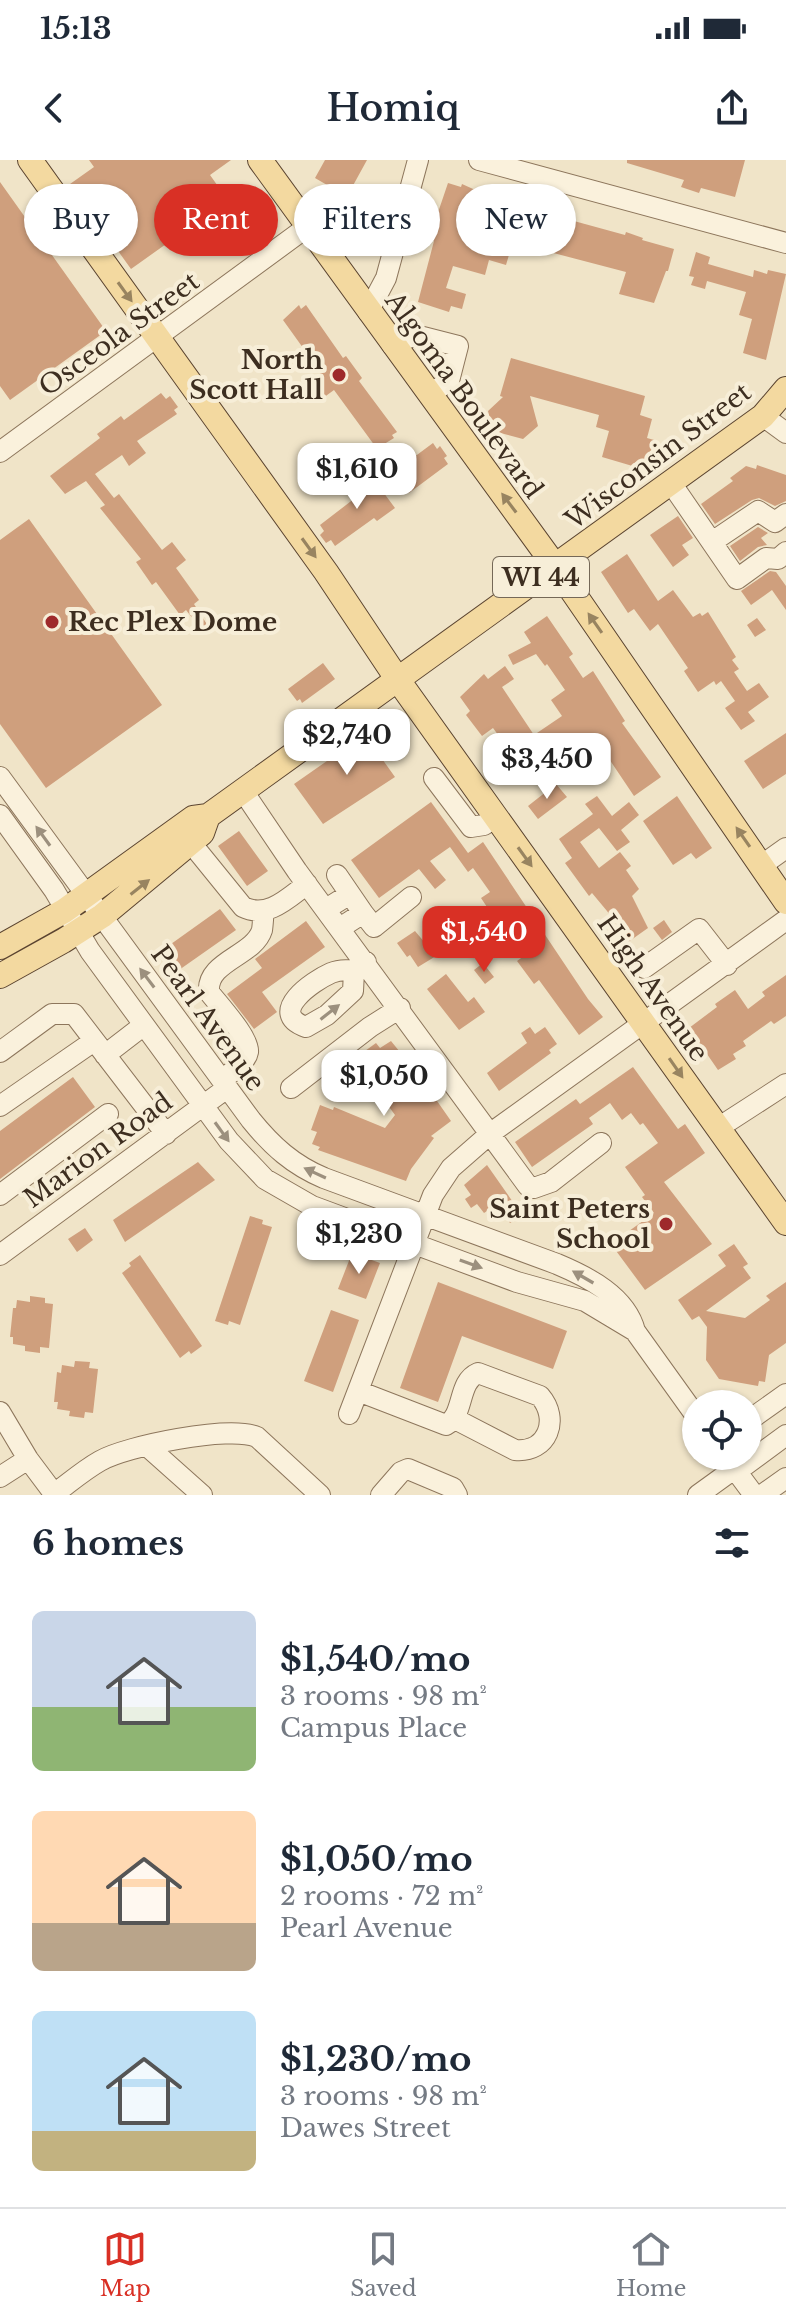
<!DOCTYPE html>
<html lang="en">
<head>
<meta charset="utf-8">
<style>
  :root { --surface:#fff; --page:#f6f6f7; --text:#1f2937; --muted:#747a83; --line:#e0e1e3; --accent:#d93025 }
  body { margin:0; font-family:"Libre Baskerville",serif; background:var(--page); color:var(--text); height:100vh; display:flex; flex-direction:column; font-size:30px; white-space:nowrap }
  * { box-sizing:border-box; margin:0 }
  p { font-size:26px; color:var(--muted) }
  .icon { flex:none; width:44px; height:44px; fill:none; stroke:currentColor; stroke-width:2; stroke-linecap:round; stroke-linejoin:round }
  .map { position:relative; height:1335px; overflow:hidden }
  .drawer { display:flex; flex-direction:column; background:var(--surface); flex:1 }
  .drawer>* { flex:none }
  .guide { position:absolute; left:24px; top:24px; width:738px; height:72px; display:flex; gap:16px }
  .fabs { position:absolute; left:682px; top:1230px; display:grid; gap:16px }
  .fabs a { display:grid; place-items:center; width:80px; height:80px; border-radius:50%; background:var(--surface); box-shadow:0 2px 6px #0004; font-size:40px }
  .price { position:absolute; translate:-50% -68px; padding:0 18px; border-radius:16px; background:#fff; color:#222; font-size:26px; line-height:52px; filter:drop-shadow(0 2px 4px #0008) }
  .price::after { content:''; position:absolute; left:50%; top:48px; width:24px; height:18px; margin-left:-12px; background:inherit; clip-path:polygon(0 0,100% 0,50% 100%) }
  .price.active { background:var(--accent); color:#fff }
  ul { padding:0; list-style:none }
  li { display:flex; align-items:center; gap:24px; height:200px; padding:0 32px }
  li span { display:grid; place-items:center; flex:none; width:224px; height:160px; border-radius:12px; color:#555 }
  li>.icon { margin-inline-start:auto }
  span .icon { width:96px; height:96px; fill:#fffc; stroke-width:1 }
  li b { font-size:34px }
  h2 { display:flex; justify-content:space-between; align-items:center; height:96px; padding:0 32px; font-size:34px }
  .pill { padding:0 28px; border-radius:36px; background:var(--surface); box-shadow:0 2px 6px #0004; font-size:28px; line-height:72px }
  .pill.active { background:var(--accent); color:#fff }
  .status { display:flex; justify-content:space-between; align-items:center; height:56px; padding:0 40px; background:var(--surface); direction:ltr }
  .status svg { height:22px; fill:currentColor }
  header { display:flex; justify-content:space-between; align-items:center; height:104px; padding:0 32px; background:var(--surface); font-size:36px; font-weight:600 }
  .tabs { display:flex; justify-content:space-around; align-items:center; height:112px; border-top:2px solid var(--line); background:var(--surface); font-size:22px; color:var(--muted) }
  .tabs a { display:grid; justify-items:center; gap:4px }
  .tabs .active { color:var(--accent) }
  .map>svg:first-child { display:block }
  .building { fill:#cf9f7d }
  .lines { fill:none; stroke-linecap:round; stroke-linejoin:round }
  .minor-casing { stroke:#8d765c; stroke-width:22 }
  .major-casing { stroke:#5b4430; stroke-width:26 }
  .minor { stroke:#faf1dc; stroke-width:20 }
  .major { stroke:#f3d9a0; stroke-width:24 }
  .oneway { fill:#988460 }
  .oneway2 { fill:#9c907e }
  .poi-dot { fill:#9e2a2b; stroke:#f7eed8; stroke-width:3 }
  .labels { text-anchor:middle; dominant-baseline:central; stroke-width:8; stroke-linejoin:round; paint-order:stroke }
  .shield { fill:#f7eed8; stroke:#756857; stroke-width:2 }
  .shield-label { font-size:24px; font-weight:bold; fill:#3d2e20 }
  .street-label { font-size:26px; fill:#3d2e20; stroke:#f7eed8 }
  .poi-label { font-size:26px; font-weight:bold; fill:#3d2e20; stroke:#f7eed8; text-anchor:end }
</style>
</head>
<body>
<div class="status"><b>15:13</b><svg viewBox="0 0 49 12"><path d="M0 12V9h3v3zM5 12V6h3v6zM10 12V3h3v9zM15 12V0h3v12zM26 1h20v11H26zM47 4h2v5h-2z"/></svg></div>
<header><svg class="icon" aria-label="back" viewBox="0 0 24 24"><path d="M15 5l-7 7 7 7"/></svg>Homiq<svg class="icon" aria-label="share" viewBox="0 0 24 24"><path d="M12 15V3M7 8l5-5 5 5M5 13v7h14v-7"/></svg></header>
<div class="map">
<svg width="786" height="1335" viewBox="0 0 786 1335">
  <rect width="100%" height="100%" fill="#f0e4c8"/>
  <path class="building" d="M89 0H231L210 15 245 64 221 81 204 57 131 109 70 24 94 7Z
    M325 0H367L350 31 344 27 338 37 325 31 327 25 315 18Z
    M627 0H745L735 37 701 28 699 33 681 27 684 20 627 3Z
    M0 22 106 171 10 240 0 226Z
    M448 23 461 27 462 24 482 33 476 52 473 50 466 76 511 88 506 105 489 100 485 115 453 106 446 128 466 134 462 149 451 146 449 152 418 142 434 81 429 79Z
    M512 44 625 75 626 72 643 78 642 80 674 89 668 111H666L654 143 619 134 626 112 542 90 545 80 506 70Z
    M696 92 710 97 708 104 753 117 754 110 767 114 768 110 786 114 766 200 743 193 752 159 739 155 746 132 707 121 705 129 691 125 694 117 689 116Z
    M299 145 301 149 306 145 343 198 346 196 362 218 359 221 397 272 392 275 394 278 381 286 379 283 375 286 334 230 323 238 311 220 321 213 283 160Z
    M511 198 645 236 640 255 652 259 647 278 654 280 646 310 602 297 609 271 596 267 599 255 530 236 538 266 523 279 493 271 488 251 503 237 500 236Z
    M161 233 166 239 170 236 178 247 174 250 177 254 137 281 146 293 129 306 122 295 95 314 114 338 119 334 162 390 172 382 186 400 176 408 199 440 194 444 208 466 202 470 186 450 180 455 156 422 152 425 136 402 141 399 100 348 105 345 86 321 65 334 50 316 100 278 97 274 121 256 124 260Z
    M433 283 437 289 440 286 447 296 444 298 448 304 409 333 394 312Z
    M757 305 786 315V341L775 346 759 338 752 340 715 364 701 344 733 321 730 318 746 306 756 309Z
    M369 313 395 348 377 361 374 358 335 386 331 380 326 383 320 375 324 371 320 365 359 335 352 325Z
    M678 356 693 378 682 385 689 395 673 407 650 375Z
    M29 359 162 545 46 628 0 564V380Z
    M758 367 768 373 761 378 767 385 758 387 740 401 730 386Z
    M627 394 658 441 673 430 693 457 700 453 702 456 708 452 736 497 732 500 739 509 734 512 747 531 759 523 769 537 748 552 755 561 741 570 725 548 735 541 721 521 716 525 714 521 698 532 684 511 688 508 658 464 650 471 634 449 628 453 601 412Z
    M770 411 776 412 786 426V450L772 430 751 445 741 431Z
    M547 456 573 494 569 497 583 518 593 511 625 561 622 563 661 617 634 636 597 581 593 583 587 574 565 590 573 602 552 616 536 592 503 616 491 599 507 587 493 568 482 576 466 555 470 551 460 537 484 514 488 519 505 506 514 519 502 527 534 575 562 556 551 540 565 530 547 504 545 506 536 494 513 505 508 495 531 483 524 472Z
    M757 458 766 470 755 477 747 465Z
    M323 503 335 519 302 543 300 539 297 541 288 529Z
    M381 567 394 586 380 596 395 617 323 664 294 624 337 594 340 597Z
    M786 573V614L763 629 744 601Z
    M556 624 567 637 538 659 528 646Z
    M597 636 612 656 629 642 639 655 621 670 630 682 617 691 599 668 580 682 599 708 620 692 631 706 626 710 639 729 632 736 648 768 624 785 615 773 620 769 607 751 592 733 589 736 565 703 572 698 559 679 593 654 585 644Z
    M677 636 712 688 696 699 691 693 673 705 643 661Z
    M431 642 468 693 483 682 588 839 603 857 579 875 539 820 534 824 517 801 531 791 515 767 505 774 481 738 490 732 473 708 468 712 450 687 430 701 446 720 435 729 419 709 379 738 351 700Z
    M239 671 268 711 247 726 218 686Z
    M220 749 236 770 179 810 164 789Z
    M664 760 672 772 662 780 653 768Z
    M306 761 325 787 262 832 277 852 254 869 227 834 262 808 255 799Z
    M415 771 436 796 418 807 410 795 407 797 397 783Z
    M483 803 494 817 485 824 474 810Z
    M446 814 468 842 474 837 485 852 459 870 427 829Z
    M786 815V856L774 864 771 861 743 881 746 886 733 894 736 899 718 910 689 868 717 847 715 844 735 830 748 849 765 836 762 832Z
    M530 867 535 874 545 867 557 884 549 890 551 893 499 931 487 913 527 883 521 873Z
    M391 881 421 918 451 961 431 976 434 978 411 1009 406 1021 318 990 320 987 312 984 317 972 311 970 320 945 333 950 334 947 385 968 395 955 354 899 376 883 380 888Z
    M633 907 678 969 685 964 705 993 664 1022 712 1084 645 1130 611 1084 654 1053 642 1037 645 1035 625 1007 658 983 643 963 640 965 631 953 622 960 610 943 589 958 593 964 532 1007 515 982 576 939 580 944Z
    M73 917 95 947 0 1019V971Z
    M198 1002 215 1020 125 1082 113 1060Z
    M487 1005 522 1055 510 1063 504 1054 497 1058 490 1049 484 1053 477 1044 471 1048 465 1039 471 1035 464 1025Z
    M250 1056 263 1060 262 1064 272 1067 240 1165 229 1161 228 1165 215 1161Z
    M85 1068 93 1080 77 1092 68 1079Z
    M734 1084 748 1104 743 1107 751 1118 706 1151 745 1158 770 1140 766 1136 786 1122V1183L769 1195 765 1222 759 1221 758 1226 719 1219 706 1200 707 1167 699 1156 692 1160 678 1140 726 1106 718 1095Z
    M352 1093 380 1103 366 1139 338 1129Z
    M140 1095 202 1186 191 1194 189 1191 180 1198 122 1113 131 1106 129 1103Z
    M438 1122 567 1171 553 1209 462 1176 438 1242 400 1228Z
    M30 1136 45 1138V1143L53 1144 49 1188 40 1187V1193L25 1191V1186L13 1184V1177H10L13 1148H16L17 1140 30 1142Z
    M331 1150 359 1160 333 1232 304 1221Z
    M75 1201 90 1202 89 1208 98 1209 93 1253 85 1252 84 1258 69 1256 70 1251 57 1249 58 1242H54L57 1212 61 1213 62 1205 74 1207Z"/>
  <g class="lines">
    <defs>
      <path id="minor" d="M479 0 786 83
        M368 152 386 118 418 0
        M392 185 415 175 458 186 449 221 429 235
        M763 256 786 273
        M0 292 307 67
        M671 323 737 419 766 398 778 399 786 392
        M712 382 758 351 775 362 786 354
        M0 617 251 960C272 986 293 1005 324 1018L557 1104C588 1117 626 1136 635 1171L696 1256
        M434 618 471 667 484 665 496 656
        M243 631 297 711 528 1026 534 1028 551 1022 601 983
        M0 655 54 730 90 791 229 981 265 1019 312 1046 517 1122 585 1141 635 1171
        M191 683 243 747C268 759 288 738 307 724
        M762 705 786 688
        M337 715 350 734
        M326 749 350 734 363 753 340 768
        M363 753 374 767 411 737
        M644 808 699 769 727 805
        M354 812 353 831 327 855 306 867C266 853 313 821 331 813 347 806 349 816 366 802
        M0 892 52 854H74L166 974
        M105 895 144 865
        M222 920C230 913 246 903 248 892 250 878 218 844 209 832 206 801 254 796 262 770 263 764 263 756 264 750
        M291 928 370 867 400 848
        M0 946 94 881
        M718 968 786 924
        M0 1035 108 954
        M0 1095 227 928
        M358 1231 446 1265C465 1255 457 1222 478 1213L540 1236C560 1259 548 1293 515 1290L455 1259
        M0 1252 28 1299 55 1335
        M349 1254 433 1035 451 1008 491 973 786 760
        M748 1261 786 1234
        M147 1286 202 1335
        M725 1296 754 1335
        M736 1312 786 1275
        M0 1317 28 1299
        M54 1334C69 1323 84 1310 100 1301 126 1286 230 1265 257 1277L320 1335
        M381 1335 401 1312 408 1309 453 1328 457 1335
        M698 1335 734 1309
        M762 1335 786 1318"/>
      <path id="major" d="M30 0 326 412 398 520 786 1063
        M260 0 555 406 786 742
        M0 787 64 751 193 658 208 656 763 256 786 229
        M0 816 63 781 102 756 202 673 208 656"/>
    </defs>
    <use href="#minor" class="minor-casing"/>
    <use href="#major" class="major-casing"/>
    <use href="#minor" class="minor"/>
    <use href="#major" class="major"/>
  </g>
  <defs><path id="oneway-solid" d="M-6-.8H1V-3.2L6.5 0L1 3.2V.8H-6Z" transform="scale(2)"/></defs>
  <g class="oneway">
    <use href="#oneway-solid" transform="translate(125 132) rotate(54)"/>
    <use href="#oneway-solid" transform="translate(509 343) rotate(-127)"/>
    <use href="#oneway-solid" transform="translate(309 388) rotate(54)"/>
    <use href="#oneway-solid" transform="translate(595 463) rotate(-125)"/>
    <use href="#oneway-solid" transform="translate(743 677) rotate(-125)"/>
    <use href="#oneway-solid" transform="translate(525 697) rotate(54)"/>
    <use href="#oneway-solid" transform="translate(140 727) rotate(-38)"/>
    <use href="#oneway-solid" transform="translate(676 908) rotate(55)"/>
  </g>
  <g class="oneway2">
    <use href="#oneway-solid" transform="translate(43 676) rotate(-126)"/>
    <use href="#oneway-solid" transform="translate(147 818) rotate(-127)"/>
    <use href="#oneway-solid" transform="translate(330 852) rotate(-38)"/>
    <use href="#oneway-solid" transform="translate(222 972) rotate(54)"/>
    <use href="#oneway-solid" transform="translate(315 1013) rotate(-155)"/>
    <use href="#oneway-solid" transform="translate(471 1104) rotate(20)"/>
    <use href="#oneway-solid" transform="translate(583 1117) rotate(-150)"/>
  </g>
  <g class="poi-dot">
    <circle cx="339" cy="215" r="8"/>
    <circle cx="52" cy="462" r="8"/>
    <circle cx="666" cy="1064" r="8"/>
  </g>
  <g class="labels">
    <rect class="shield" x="493" y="397" width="96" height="40" rx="6"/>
    <g class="shield-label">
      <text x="541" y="417">WI 44</text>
    </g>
    <g class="street-label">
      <text transform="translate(119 174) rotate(-36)">Osceola Street</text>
      <text transform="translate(464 235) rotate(54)">Algoma Boulevard</text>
      <text transform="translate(658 296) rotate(-37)">Wisconsin Street</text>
      <text transform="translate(653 828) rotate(55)">High Avenue</text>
      <text transform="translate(208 858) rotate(54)">Pearl Avenue</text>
      <text transform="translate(98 990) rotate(-36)">Marion Road</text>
    </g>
    <g class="poi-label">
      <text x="323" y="200">North<tspan x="323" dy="30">Scott Hall</tspan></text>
      <text x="68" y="462" text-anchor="start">Rec Plex Dome</text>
      <text x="650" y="1049">Saint Peters<tspan x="650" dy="30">School</tspan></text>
    </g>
  </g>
</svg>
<div class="fabs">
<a><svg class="icon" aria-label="locate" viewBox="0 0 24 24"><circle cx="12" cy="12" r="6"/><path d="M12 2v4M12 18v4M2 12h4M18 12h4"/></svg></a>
</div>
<b class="price" style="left:357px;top:351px">$1,610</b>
<b class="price" style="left:347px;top:617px">$2,740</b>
<b class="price" style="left:547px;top:641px">$3,450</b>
<b class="price active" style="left:484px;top:814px">$1,540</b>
<b class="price" style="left:384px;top:958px">$1,050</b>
<b class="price" style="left:359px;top:1116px">$1,230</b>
<div class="guide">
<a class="pill">Buy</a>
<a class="pill active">Rent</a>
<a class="pill">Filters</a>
<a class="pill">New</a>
</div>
</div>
<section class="drawer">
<h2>6 homes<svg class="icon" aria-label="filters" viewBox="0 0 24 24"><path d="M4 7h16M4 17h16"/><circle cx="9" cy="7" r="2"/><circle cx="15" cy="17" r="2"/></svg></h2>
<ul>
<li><span style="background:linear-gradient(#c9d6e8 60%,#8fb573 0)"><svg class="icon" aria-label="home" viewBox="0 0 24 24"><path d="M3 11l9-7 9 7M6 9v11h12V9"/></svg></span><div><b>$1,540/mo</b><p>3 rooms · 98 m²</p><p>Campus Place</p></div></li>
<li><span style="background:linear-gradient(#ffd9b3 70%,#b9a48a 0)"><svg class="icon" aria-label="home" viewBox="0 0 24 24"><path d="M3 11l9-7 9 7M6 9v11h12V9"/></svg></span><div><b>$1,050/mo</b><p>2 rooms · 72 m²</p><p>Pearl Avenue</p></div></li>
<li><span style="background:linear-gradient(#bfe0f5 75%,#c2b280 0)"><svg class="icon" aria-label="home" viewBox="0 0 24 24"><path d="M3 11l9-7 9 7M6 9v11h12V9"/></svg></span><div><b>$1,230/mo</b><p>3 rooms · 98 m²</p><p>Dawes Street</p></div></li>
</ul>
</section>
<nav class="tabs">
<a class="active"><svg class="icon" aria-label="map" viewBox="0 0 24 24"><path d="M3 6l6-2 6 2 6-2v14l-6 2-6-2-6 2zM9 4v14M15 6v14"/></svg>Map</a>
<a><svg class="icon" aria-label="saved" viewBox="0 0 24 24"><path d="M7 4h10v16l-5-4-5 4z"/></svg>Saved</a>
<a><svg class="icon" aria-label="home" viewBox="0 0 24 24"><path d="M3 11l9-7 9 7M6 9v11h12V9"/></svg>Home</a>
</nav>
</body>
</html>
